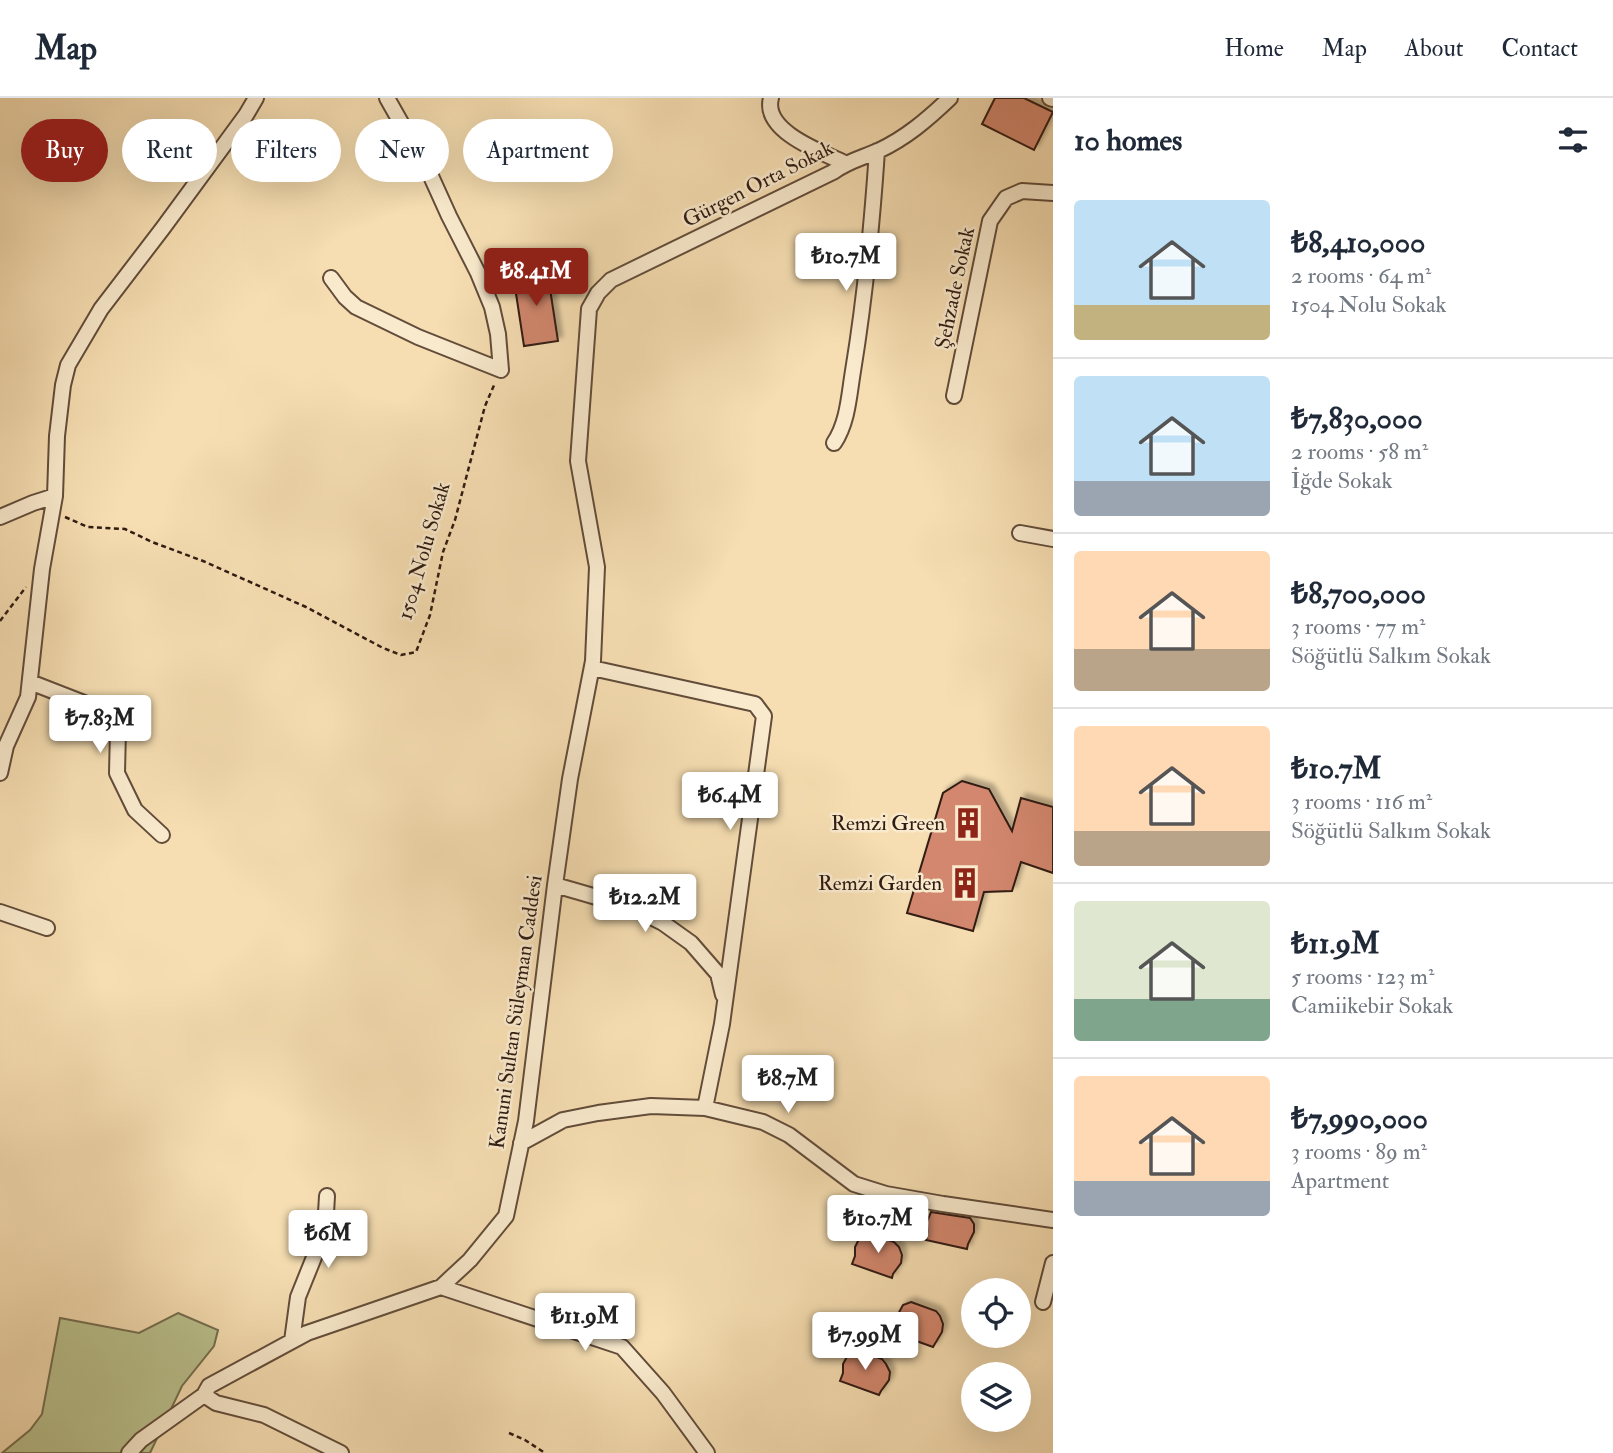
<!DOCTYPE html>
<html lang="en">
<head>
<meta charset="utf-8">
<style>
  :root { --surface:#fff; --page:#f6f6f7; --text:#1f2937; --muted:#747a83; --line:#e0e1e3; --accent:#8f2418 }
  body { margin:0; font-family:"IM FELL Double Pica",serif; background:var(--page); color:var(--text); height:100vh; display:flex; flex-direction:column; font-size:26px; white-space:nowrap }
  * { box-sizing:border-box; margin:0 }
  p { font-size:23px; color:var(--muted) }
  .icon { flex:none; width:38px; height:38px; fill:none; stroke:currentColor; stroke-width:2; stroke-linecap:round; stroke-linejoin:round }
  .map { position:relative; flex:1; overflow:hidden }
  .panel { display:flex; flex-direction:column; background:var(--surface); width:560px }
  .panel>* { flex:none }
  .hud { position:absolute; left:21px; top:21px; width:665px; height:63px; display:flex; gap:14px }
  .tools { position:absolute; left:961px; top:1180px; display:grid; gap:14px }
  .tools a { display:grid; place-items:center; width:70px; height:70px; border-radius:50%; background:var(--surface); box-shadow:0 7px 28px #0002; font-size:35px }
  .price { position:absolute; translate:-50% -60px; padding:0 16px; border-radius:7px; background:#fff; color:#222; font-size:23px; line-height:46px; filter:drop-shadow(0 2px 4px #0008) }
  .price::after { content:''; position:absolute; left:50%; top:42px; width:21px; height:16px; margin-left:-10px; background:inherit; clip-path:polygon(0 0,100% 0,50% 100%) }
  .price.current { background:var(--accent); color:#fff }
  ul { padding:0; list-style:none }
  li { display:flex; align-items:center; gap:21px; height:175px; padding:0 21px }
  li+li { border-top:2px solid var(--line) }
  li span { display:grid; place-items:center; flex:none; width:196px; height:140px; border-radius:7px; color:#555 }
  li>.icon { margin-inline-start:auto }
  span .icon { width:84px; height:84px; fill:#fffc; stroke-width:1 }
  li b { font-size:30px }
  h2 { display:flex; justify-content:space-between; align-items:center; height:84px; padding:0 21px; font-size:30px }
  .pill { padding:0 24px; border-radius:32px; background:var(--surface); box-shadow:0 7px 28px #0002; font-size:24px; line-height:63px }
  .pill.current { background:var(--accent); color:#fff }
  header { display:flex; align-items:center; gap:42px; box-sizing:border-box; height:98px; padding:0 35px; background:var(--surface); border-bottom:2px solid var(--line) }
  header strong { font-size:33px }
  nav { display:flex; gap:38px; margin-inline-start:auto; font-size:24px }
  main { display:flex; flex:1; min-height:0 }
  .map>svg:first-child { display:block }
  .green { fill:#bac28e; stroke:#756e50; stroke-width:2 }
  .building { fill:#d2876e; stroke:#301b12; stroke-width:2; filter:url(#shadow) }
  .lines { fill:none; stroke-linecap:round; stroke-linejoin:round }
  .minor-casing { stroke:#624c3a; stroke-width:18 }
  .path { stroke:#301b12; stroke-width:2.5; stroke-dasharray:5 3.5; stroke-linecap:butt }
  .minor { stroke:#f9eacd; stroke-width:14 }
  .labels { text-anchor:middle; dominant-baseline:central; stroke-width:5; stroke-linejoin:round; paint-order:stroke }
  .street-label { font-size:21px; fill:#301b12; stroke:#f9eacd }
  .poi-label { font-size:21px; fill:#301b12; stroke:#f9eacd; text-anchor:end }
</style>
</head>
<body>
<header>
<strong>Map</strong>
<nav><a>Home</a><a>Map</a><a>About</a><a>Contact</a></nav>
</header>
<main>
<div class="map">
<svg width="1053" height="1355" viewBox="0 0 1053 1355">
  <defs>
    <filter id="shadow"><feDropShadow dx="4.5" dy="-4.5" stdDeviation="2" flood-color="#0004"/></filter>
  </defs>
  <rect width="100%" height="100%" fill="#f6deb2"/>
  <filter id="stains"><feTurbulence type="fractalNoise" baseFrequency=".00286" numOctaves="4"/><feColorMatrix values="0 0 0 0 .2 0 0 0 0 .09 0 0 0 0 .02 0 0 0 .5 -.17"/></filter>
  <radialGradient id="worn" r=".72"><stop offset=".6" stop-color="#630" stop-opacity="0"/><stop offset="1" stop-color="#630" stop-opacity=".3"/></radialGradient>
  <path class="green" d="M178 1215 218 1232 214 1248 182 1288 150 1355H2L30 1332 42 1316 60 1220 139 1235Z"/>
  <path class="building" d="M995 0H1024L1053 14 1034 52 982 26Z
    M547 171 558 243 524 248 513 176Z
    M962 683 989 691 1012 733 1021 700 1053 709V775L1021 764 1012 793 984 794 973 833 907 815 943 695Z
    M931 1114 970 1120 974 1126V1134L968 1146 967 1151 926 1142 928 1134 927 1124Z
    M870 1135 894 1144 899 1149 902 1157 901 1165 893 1176 892 1180 852 1166 855 1158V1149L861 1137Z
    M911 1204 936 1213 940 1218 943 1226 942 1234 933 1249 894 1235 896 1227 897 1218 903 1207Z
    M857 1252 882 1261 886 1266 890 1274 889 1282 881 1293 879 1297 840 1283 843 1275V1266L849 1255Z"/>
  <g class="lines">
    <defs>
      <path id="minor" d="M771 0C762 33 821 54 845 65
        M1050 0 1053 1
        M331 180 345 199 356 209 418 239 501 272 498 236 492 209 478 175 449 118 430 76 387 0
        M954 298 990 123 1006 100 1022 93 1053 95
        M834 345C848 324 849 297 853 273 865 200 872 127 877 53
        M0 419 33 405 55 398
        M1020 435 1053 441
        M592 570 755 606 764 618 722 926 705 1010
        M30 584 107 614 116 620 118 631 117 675 135 712 162 737
        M0 675 6 648 28 599 42 471 55 398 57 338 63 287 68 267 101 211 163 130 246 17 256 0
        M555 787 631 809 663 825 691 845 718 876 723 897
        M0 814 47 830
        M521 1045 563 1022 598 1015 651 1008 705 1010 763 1024 789 1037 854 1086 886 1096 943 1106 1053 1122
        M441 1189 622 1249 663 1295 707 1355
        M1043 1204 1053 1165
        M292 1243 298 1199 325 1132 327 1098
        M129 1355 141 1342 204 1297
        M341 1355 264 1317 216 1305 204 1297 209 1288 307 1235 441 1189 470 1162 506 1118 526 1023 555 787 570 681 593 563 597 469 578 363 589 211 598 195 611 182 833 74C848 63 862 60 878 53 906 40 928 21 950 0"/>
    </defs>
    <use href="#minor" class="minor-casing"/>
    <path class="path" d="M65 419 88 429 125 431 152 444 203 463 306 509 383 550 401 557 416 554 430 517 443 454 455 422 485 308 495 285
      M0 523 26 489
      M509 1335 525 1342 545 1355"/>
    <use href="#minor" class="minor"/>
  </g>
  <defs>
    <symbol id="building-bare" viewBox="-9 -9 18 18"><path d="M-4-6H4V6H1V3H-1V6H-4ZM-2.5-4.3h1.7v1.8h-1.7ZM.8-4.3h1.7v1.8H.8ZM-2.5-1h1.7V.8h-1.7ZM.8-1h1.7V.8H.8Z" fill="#8f2418" stroke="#f9eacd" stroke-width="2.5" paint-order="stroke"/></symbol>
  </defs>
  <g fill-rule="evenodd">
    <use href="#building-bare" x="946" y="703" width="44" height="44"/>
    <use href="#building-bare" x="943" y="763" width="44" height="44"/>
  </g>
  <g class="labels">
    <g class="street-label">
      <text transform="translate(758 86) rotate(-27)">Gürgen Orta Sokak</text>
      <text transform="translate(955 190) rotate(-78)">Şehzade Sokak</text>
      <text transform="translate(424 453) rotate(-74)">1504 Nolu Sokak</text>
      <text transform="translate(516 914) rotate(-82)">Kanuni Sultan Süleyman Caddesi</text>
    </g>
    <g class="poi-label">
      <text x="945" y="725">Remzi Green</text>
      <text x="942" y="785">Remzi Garden</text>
    </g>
  </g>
  <rect width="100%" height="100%" filter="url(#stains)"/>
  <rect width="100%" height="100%" fill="url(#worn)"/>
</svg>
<div class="tools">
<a><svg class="icon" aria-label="locate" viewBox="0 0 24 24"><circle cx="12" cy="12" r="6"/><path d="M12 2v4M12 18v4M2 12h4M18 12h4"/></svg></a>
<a><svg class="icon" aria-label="layers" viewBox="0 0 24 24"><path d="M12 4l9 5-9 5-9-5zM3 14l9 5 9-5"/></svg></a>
</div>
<b class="price" style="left:846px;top:195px">₺10.7M</b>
<b class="price current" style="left:536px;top:210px">₺8.41M</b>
<b class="price" style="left:100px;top:657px">₺7.83M</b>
<b class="price" style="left:730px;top:734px">₺6.4M</b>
<b class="price" style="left:645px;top:836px">₺12.2M</b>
<b class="price" style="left:788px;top:1017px">₺8.7M</b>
<b class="price" style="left:878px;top:1157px">₺10.7M</b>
<b class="price" style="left:328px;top:1172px">₺6M</b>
<b class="price" style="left:585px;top:1255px">₺11.9M</b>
<b class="price" style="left:865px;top:1274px">₺7.99M</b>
<div class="hud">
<a class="pill current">Buy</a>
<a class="pill">Rent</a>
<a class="pill">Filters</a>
<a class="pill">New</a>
<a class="pill">Apartment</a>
</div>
</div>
<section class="panel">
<h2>10 homes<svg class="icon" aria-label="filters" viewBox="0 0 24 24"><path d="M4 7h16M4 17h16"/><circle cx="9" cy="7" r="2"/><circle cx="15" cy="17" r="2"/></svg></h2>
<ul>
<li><span style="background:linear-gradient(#bfe0f5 75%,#c2b280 0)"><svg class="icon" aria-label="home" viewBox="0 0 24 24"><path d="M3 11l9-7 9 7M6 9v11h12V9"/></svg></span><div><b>₺8,410,000</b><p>2 rooms · 64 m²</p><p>1504 Nolu Sokak</p></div></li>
<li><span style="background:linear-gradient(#bfe0f5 75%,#9aa5b1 0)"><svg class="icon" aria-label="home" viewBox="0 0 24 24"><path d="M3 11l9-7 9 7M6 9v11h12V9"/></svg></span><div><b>₺7,830,000</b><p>2 rooms · 58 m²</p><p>İğde Sokak</p></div></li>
<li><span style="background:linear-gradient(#ffd9b3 70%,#b9a48a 0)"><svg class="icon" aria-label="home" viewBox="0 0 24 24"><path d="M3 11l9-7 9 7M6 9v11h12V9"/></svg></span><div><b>₺8,700,000</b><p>3 rooms · 77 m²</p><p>Söğütlü Salkım Sokak</p></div></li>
<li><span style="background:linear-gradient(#ffd9b3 75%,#b9a48a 0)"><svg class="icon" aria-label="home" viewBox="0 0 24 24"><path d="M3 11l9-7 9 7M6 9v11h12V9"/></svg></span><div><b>₺10.7M</b><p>3 rooms · 116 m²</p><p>Söğütlü Salkım Sokak</p></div></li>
<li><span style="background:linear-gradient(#dfe7d0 70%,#7fa58c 0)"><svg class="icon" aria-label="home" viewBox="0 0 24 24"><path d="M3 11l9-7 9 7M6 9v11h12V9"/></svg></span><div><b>₺11.9M</b><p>5 rooms · 123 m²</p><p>Camiikebir Sokak</p></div></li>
<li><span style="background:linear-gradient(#ffd9b3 75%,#9aa5b1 0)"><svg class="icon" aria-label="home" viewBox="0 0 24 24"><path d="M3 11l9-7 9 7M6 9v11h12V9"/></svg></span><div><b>₺7,990,000</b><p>3 rooms · 89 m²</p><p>Apartment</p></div></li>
</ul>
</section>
</main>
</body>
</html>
